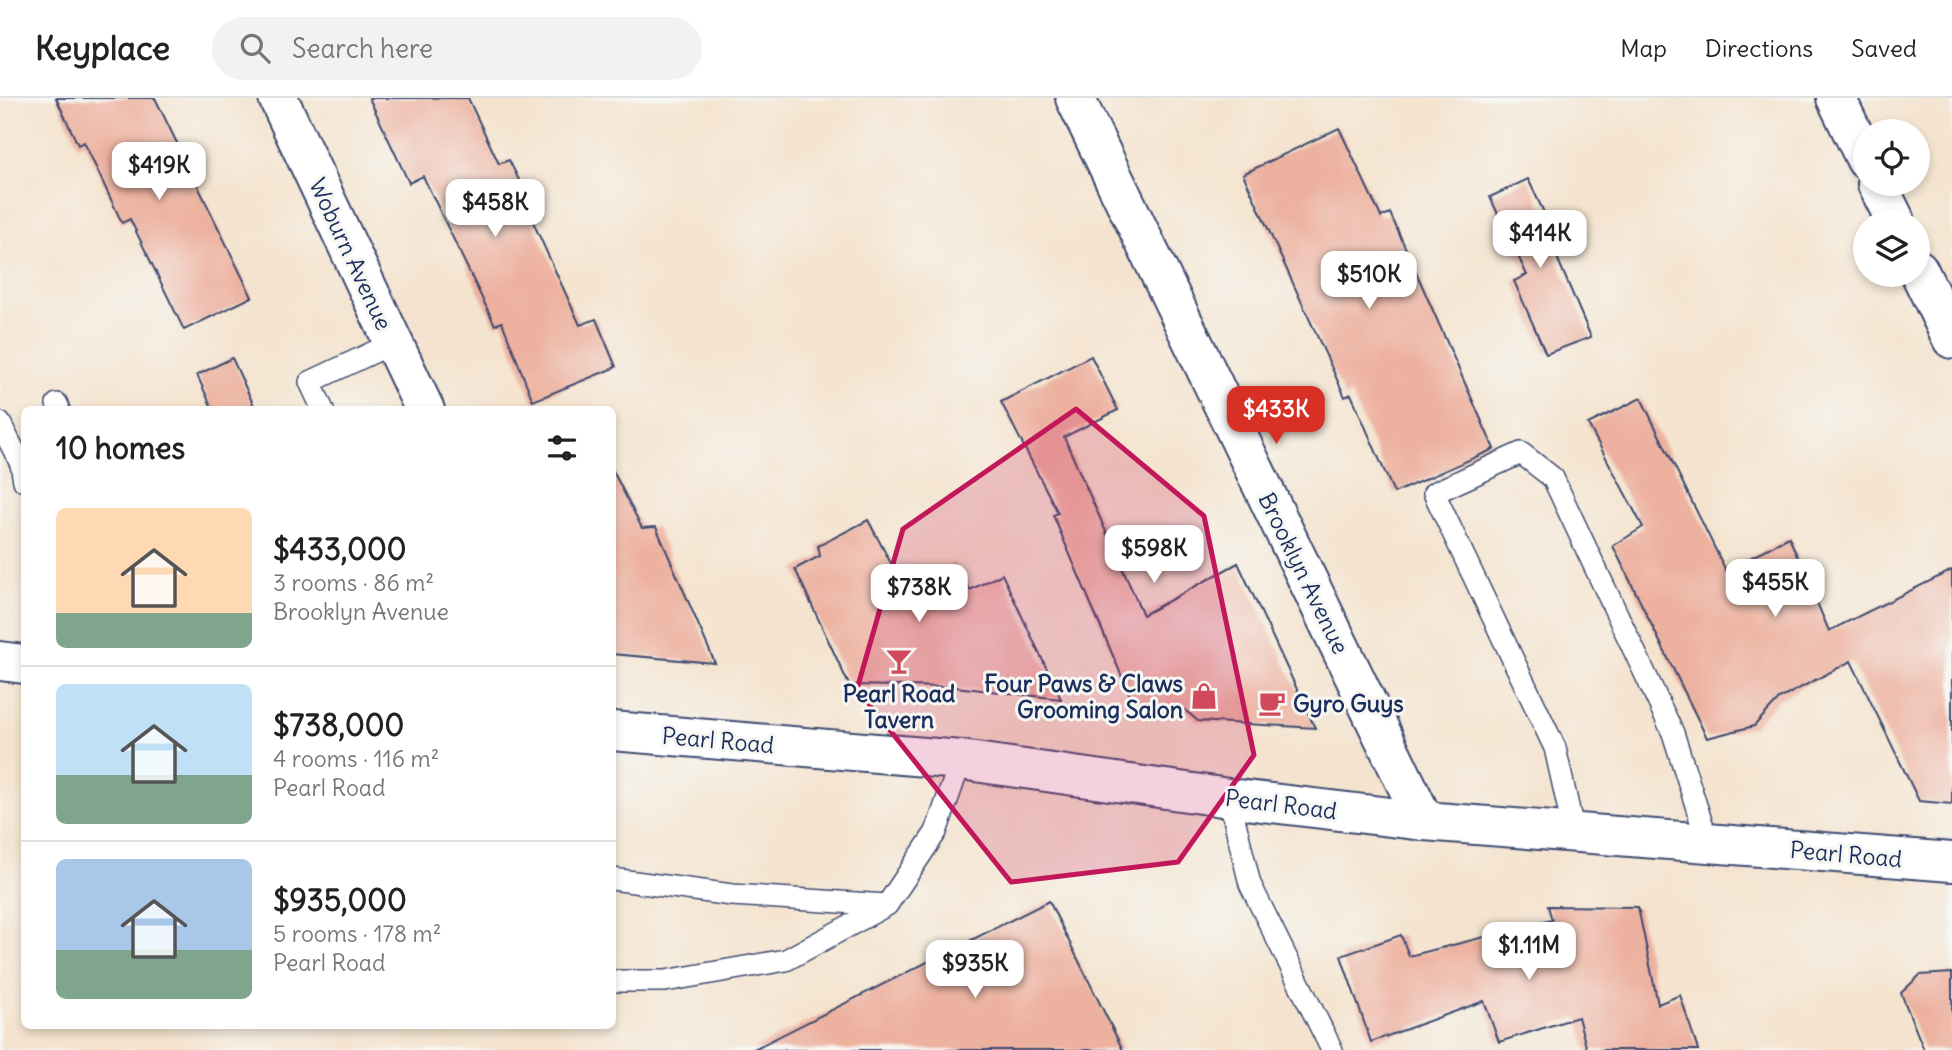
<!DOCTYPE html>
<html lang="en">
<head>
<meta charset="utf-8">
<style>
  :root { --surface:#fff; --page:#f2f2f2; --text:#222; --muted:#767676; --line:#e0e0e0; --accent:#d93025 }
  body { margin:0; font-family:Delius,sans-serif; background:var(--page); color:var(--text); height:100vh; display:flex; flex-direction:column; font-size:26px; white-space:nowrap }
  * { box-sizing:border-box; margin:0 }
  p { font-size:23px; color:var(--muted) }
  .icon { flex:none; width:38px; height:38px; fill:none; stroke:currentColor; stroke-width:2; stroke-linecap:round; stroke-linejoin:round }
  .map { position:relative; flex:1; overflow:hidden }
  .details { position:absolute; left:21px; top:308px; width:595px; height:623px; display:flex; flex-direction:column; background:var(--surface); border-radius:10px; box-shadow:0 4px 10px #0003 }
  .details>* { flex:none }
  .controls { position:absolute; left:1853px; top:21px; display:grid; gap:14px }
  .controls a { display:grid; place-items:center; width:77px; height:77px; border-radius:50%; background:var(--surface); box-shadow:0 4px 10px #0003; font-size:35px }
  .price { position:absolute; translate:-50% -60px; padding:0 16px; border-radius:14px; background:#fff; color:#222; font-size:23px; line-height:46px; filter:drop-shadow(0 2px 4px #0008) }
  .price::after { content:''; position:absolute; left:50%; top:42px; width:21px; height:16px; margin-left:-10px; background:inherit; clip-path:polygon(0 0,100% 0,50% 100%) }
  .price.on { background:var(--accent); color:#fff }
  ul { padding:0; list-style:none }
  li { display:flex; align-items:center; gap:21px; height:175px; padding:0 35px }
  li+li { border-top:2px solid var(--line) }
  li span { display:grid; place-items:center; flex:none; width:196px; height:140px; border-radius:10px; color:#555 }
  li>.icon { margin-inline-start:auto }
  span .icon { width:84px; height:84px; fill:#fffc; stroke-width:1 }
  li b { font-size:30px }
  h2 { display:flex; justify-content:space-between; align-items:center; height:84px; padding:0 35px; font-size:30px }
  header { display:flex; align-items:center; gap:42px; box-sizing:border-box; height:98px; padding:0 35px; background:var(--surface); border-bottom:2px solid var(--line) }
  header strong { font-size:33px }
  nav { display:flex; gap:38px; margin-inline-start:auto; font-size:24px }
  .search { width:490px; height:63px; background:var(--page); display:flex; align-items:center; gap:18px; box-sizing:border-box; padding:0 24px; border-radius:38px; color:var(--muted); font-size:26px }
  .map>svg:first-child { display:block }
  .building { fill:#edb19f }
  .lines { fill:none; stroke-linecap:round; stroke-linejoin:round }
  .service-casing { stroke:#3c4a6f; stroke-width:24 }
  .minor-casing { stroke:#3c4a6f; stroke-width:42 }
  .primary-casing { stroke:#3c4a6f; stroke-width:42 }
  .service { stroke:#fff; stroke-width:21 }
  .minor { stroke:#fff; stroke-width:38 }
  .primary { stroke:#fff; stroke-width:38 }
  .marked { fill:#c2185b; fill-opacity:0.2; stroke:#c2185b; stroke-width:5; stroke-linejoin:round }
  .labels { text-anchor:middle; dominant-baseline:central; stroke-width:6; stroke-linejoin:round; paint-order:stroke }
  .street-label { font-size:23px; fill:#1b2f5e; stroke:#f6f6f2 }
  .poi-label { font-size:23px; font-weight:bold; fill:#1b2f5e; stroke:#f6f6f2; text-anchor:end }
</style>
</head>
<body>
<header>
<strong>Keyplace</strong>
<div class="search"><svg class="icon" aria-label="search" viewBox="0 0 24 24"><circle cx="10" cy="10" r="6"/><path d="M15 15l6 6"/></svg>Search here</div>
<nav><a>Map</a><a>Directions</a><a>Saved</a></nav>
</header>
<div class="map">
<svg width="1952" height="952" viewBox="0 0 1952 952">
  <rect width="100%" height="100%" fill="#f6f6f2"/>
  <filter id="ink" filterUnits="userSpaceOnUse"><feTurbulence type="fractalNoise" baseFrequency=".0143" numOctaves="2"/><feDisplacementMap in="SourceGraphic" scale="14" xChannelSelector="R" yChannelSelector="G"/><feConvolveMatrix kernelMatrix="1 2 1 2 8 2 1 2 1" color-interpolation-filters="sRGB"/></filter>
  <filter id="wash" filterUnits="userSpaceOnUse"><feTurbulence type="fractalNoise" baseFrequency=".00686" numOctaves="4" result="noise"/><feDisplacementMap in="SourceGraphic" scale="28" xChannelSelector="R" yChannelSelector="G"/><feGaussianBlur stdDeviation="1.57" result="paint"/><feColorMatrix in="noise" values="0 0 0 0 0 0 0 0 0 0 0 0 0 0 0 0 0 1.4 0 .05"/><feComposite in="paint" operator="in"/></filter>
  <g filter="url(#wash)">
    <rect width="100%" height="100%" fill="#f4e3ce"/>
    <g id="blocks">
      <path class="building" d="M56 0H155L252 199 184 232 130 121 122 125 84 44 78 47Z
        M369 0H468L499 66 509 62 532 108 527 111 580 227 596 221 616 269 533 303 502 224 495 227 423 78 409 85Z
        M1339 30 1381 119 1390 115 1494 351 1394 395 1351 296 1345 299 1243 76Z
        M1528 81 1550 127 1544 129 1591 239 1546 256 1514 183 1527 177 1490 99Z
        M1091 258 1118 312 1064 339 1143 517 1238 465 1315 630 1198 623 1185 612 1134 607 1053 417 1058 415 1001 304Z
        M232 260 256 312H213L197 277Z
        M1641 300 1726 473 1789 439 1829 533 1952 472V706L1919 703 1851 563 1779 601 1754 628 1707 640 1613 448 1643 429 1588 326Z
        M612 371 642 430 656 429 715 565 612 556Z
        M868 422 904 490 953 466 970 492 1002 476 1061 601 955 589 849 587 795 471 820 458 818 448Z
        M1049 803 1123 952H752Z
        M1548 808 1638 809 1658 906 1680 897 1698 952H1587L1578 919 1499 944 1484 903 1371 944 1341 858 1401 837 1409 858 1552 822Z
        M1952 875V952H1924L1901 895 1920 877Z"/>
    </g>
  </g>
  <g filter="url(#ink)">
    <use href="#blocks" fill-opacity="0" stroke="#3c4a6f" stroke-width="2"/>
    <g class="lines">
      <defs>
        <path id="service" d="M57 306 59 312
          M323 312 310 284 393 245
          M0 325 21 366 24 383
          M1229 700 1250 786 1332 952
          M1574 735 1555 650 1434 395 1521 355 1553 380 1673 635 1708 745
          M612 781 732 797 887 807
          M612 883H665L786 862 887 807 936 734 961 662"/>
        <path id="minor" d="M278 0 425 312
          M1075 0 1424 723
          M1836 0 1866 62
          M1877 86 1896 124
          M1918 171 1952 241"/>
        <path id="primary" d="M0 563 24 566
          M612 633 961 662 1229 700 1424 723 1952 764"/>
      </defs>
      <use href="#service" class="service-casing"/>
      <use href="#minor" class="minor-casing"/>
      <use href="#primary" class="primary-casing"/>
      <use href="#service" class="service"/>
      <use href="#minor" class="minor"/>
      <use href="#primary" class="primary"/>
    </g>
  </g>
  <path class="marked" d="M1076 311 1204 418 1254 657 1178 764 1011 784 857 591 903 431Z"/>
  <defs>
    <symbol id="bar-bare" viewBox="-9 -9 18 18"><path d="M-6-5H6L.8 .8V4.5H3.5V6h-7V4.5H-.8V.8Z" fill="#d1495b" stroke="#f6f6f2" stroke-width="2.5" paint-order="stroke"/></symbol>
    <symbol id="shop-bare" viewBox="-9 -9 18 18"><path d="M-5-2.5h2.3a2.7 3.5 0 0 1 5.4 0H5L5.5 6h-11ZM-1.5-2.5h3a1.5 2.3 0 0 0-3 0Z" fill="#d1495b" stroke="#f6f6f2" stroke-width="2.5" paint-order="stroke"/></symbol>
    <symbol id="cafe-bare" viewBox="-9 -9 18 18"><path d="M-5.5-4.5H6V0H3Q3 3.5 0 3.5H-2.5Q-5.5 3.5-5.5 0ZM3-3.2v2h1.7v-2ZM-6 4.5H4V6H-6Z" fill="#d1495b" stroke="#f6f6f2" stroke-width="2.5" paint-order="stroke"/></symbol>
  </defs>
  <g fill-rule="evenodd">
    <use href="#bar-bare" x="880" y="544" width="38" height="38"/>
    <use href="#shop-bare" x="1185" y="579" width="38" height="38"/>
    <use href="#cafe-bare" x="1253" y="586" width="38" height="38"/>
  </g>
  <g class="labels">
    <g class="street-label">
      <text transform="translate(351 156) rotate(65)">Woburn Avenue</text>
      <text transform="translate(1304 475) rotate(64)">Brooklyn Avenue</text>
      <text transform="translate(718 642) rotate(5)">Pearl Road</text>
      <text transform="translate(1281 706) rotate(7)">Pearl Road</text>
      <text transform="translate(1846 756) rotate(5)">Pearl Road</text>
    </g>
    <g class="poi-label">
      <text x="1183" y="585">Four Paws &amp; Claws<tspan x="1183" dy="26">Grooming Salon</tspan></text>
      <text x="899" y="595" text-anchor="middle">Pearl Road<tspan x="899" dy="26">Tavern</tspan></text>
      <text x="1293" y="605" text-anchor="start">Gyro Guys</text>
    </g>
  </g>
</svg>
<div class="controls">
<a><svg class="icon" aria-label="locate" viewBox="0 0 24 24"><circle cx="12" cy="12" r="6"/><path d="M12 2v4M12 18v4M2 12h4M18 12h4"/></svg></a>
<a><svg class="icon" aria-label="layers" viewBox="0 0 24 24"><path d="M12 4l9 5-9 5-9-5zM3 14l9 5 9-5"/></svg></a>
</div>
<b class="price" style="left:159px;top:104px">$419K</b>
<b class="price" style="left:495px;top:141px">$458K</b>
<b class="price" style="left:1540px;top:172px">$414K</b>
<b class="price" style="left:1369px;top:213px">$510K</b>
<b class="price on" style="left:1276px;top:348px">$433K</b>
<b class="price" style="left:1154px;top:487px">$598K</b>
<b class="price" style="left:1775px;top:521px">$455K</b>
<b class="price" style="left:919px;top:526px">$738K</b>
<b class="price" style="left:1529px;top:884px">$1.11M</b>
<b class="price" style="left:975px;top:902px">$935K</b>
<section class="details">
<h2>10 homes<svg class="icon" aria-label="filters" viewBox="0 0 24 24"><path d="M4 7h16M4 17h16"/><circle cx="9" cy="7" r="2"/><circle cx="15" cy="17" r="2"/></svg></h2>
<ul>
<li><span style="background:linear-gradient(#ffd9b3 75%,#7fa58c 0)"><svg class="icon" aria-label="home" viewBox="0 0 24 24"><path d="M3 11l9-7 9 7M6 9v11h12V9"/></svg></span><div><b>$433,000</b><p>3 rooms · 86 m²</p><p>Brooklyn Avenue</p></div></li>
<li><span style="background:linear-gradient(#bfe0f5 65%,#7fa58c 0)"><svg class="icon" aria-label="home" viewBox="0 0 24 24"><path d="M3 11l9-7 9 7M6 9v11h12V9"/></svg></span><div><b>$738,000</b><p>4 rooms · 116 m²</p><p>Pearl Road</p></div></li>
<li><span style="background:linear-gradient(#a9c7e8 65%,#7fa58c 0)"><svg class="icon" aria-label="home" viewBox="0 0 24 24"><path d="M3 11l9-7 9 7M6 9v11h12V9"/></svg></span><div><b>$935,000</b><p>5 rooms · 178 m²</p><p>Pearl Road</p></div></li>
</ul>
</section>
</div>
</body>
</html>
